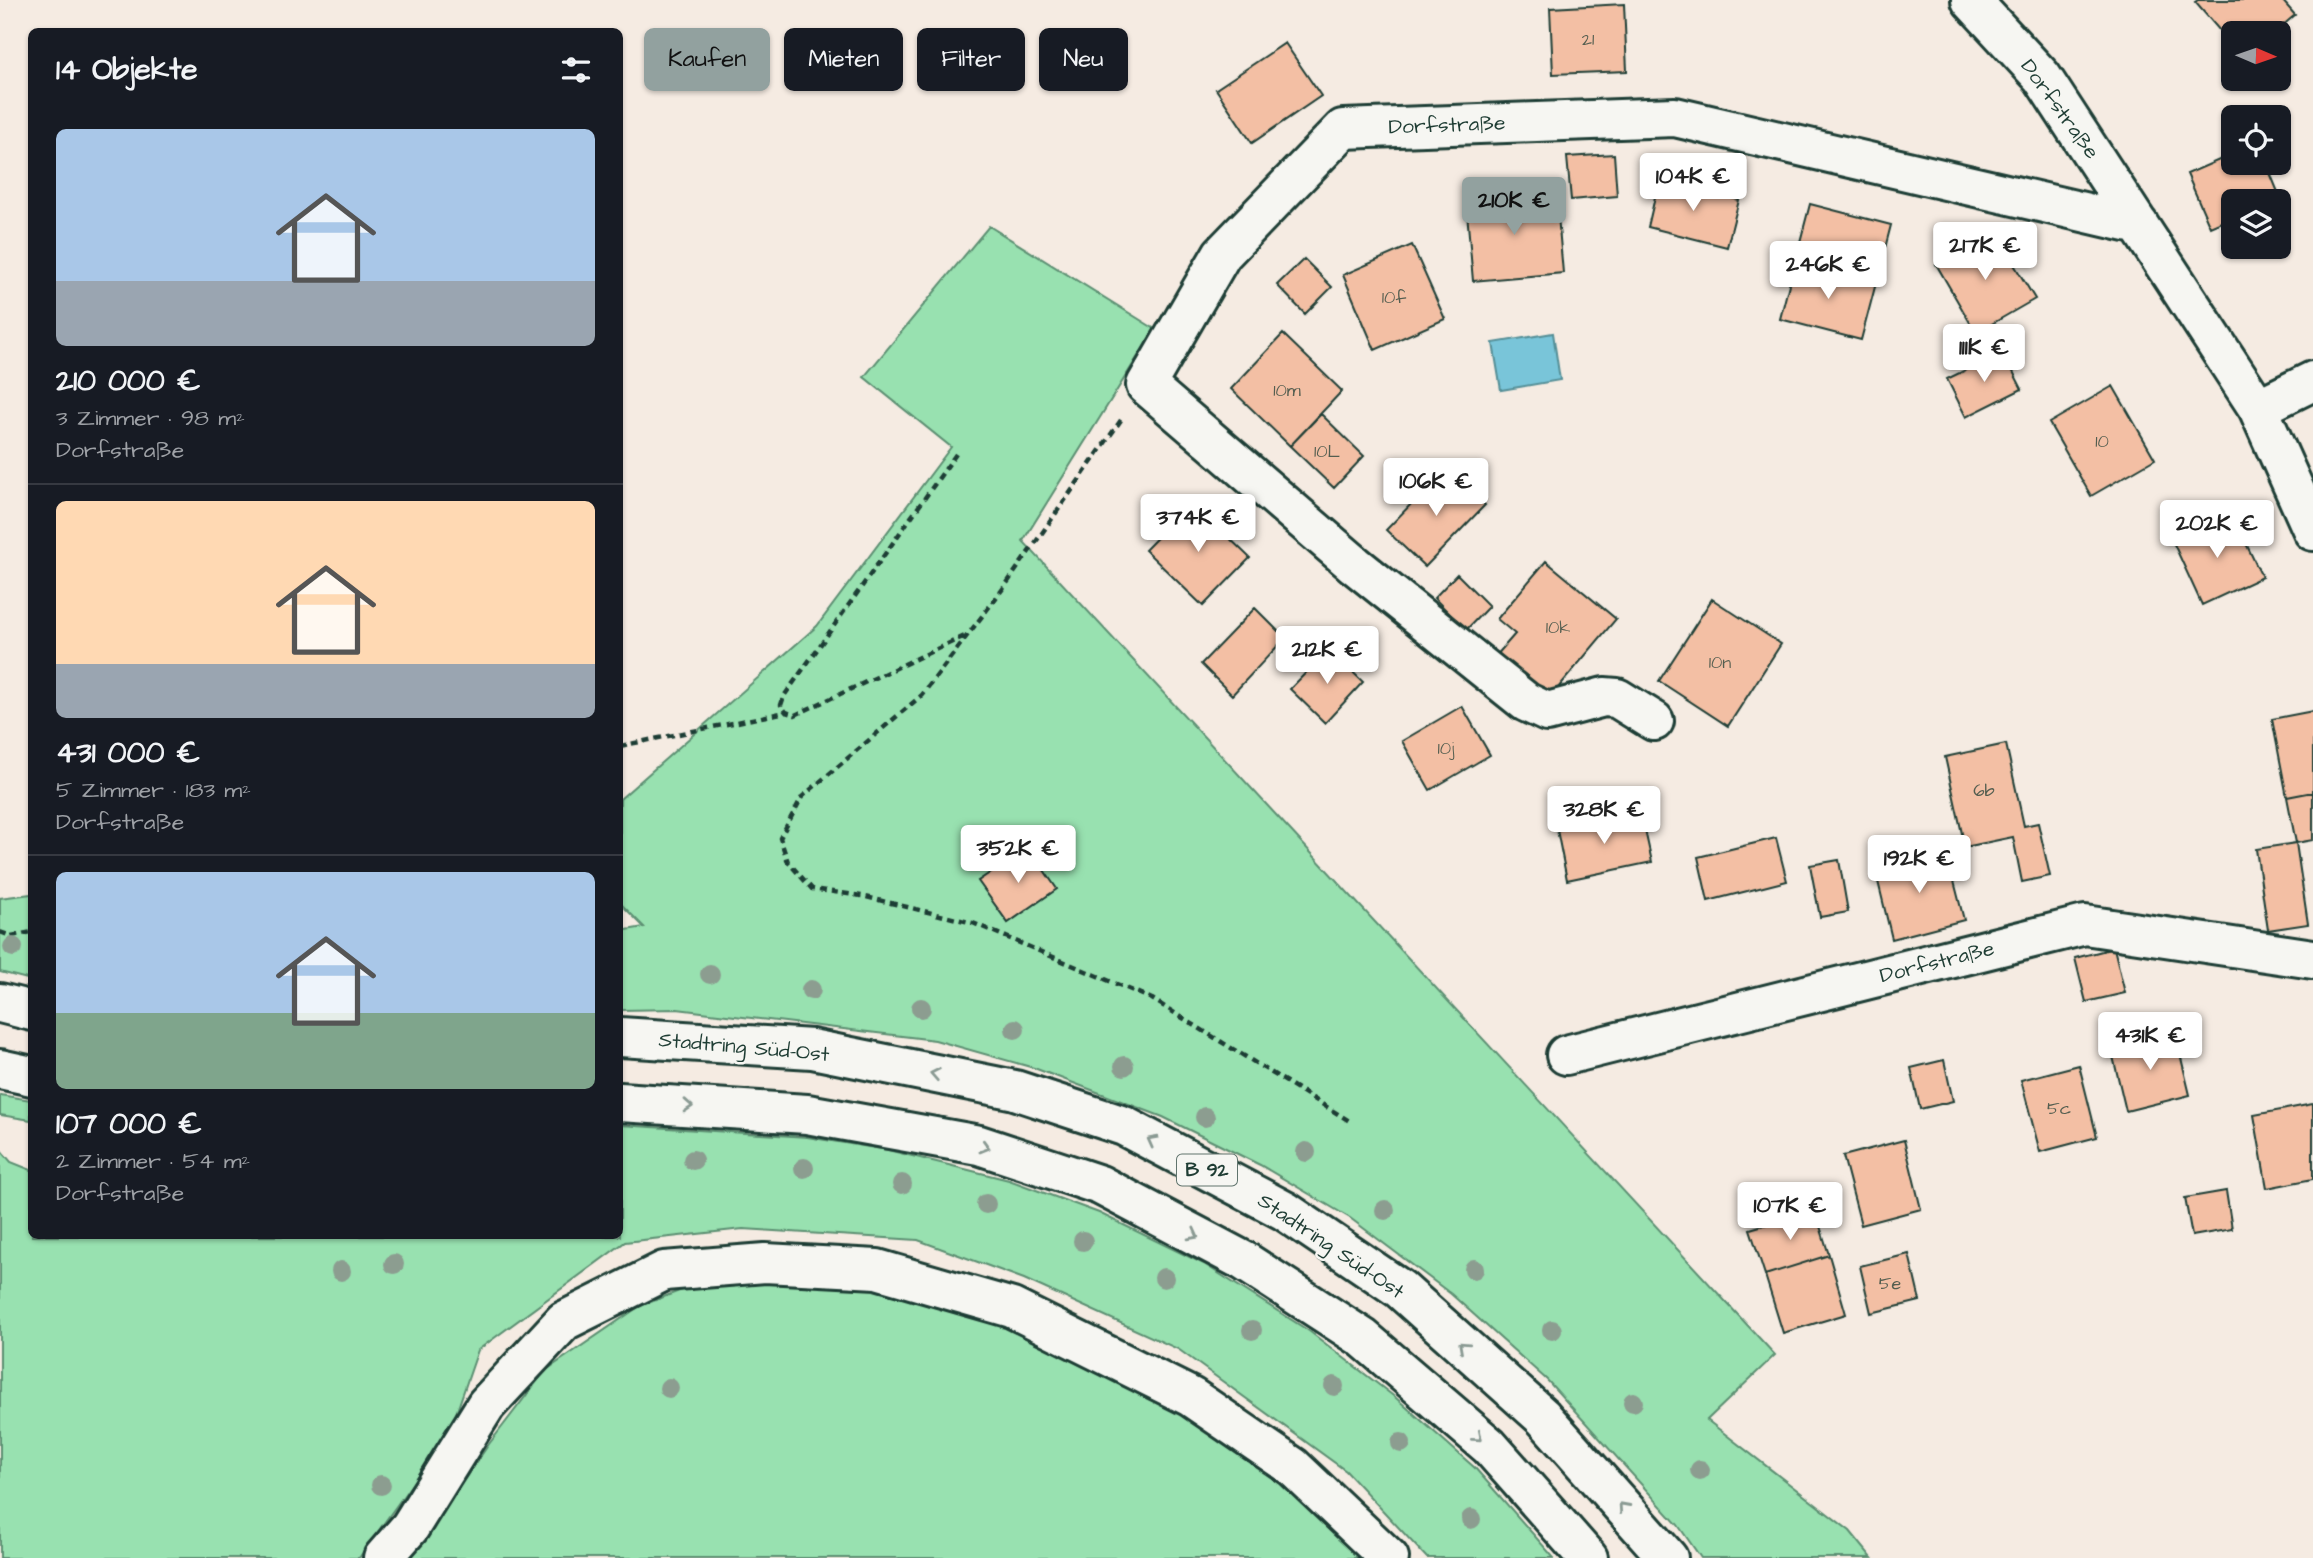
<!DOCTYPE html>
<html lang="de">
<head>
<meta charset="utf-8">
<style>
  :root { --surface:#171b24; --page:#20242c; --text:#f1f3f6; --muted:#9ea1a6; --line:#363941; --accent:#92a19f }
  body { margin:0; font-family:"Architects Daughter",sans-serif; background:var(--page); color:var(--text); height:100vh; display:flex; flex-direction:column; font-size:26px; white-space:nowrap }
  * { box-sizing:border-box; margin:0 }
  p { font-size:23px; color:var(--muted) }
  .icon { flex:none; width:38px; height:38px; fill:none; stroke:currentColor; stroke-width:2; stroke-linecap:round; stroke-linejoin:round }
  .map { position:relative; flex:1; overflow:hidden }
  .details { position:absolute; left:28px; top:28px; width:595px; height:1211px; display:flex; flex-direction:column; background:var(--surface); border-radius:10px; box-shadow:0 2px 5px #0004 }
  .details>* { flex:none }
  .top-card { position:absolute; left:644px; top:28px; width:665px; height:63px; display:flex; gap:14px }
  .needle { width:46px; rotate:92deg }
  .controls { position:absolute; left:2221px; top:21px; display:grid; gap:14px }
  .controls a { display:grid; place-items:center; width:70px; height:70px; border-radius:10px; background:var(--surface); box-shadow:0 2px 5px #0004; font-size:35px }
  .price { position:absolute; translate:-50% -60px; padding:0 16px; border-radius:7px; background:#fff; color:#222; font-size:23px; line-height:46px; filter:drop-shadow(0 2px 4px #0008) }
  .price::after { content:''; position:absolute; left:50%; top:42px; width:21px; height:16px; margin-left:-10px; background:inherit; clip-path:polygon(0 0,100% 0,50% 100%) }
  .price.active { background:var(--accent); color:#111 }
  ul { padding:0; list-style:none }
  li { display:grid; align-content:center; gap:14px; height:371px; padding:0 28px }
  li+li { border-top:2px solid var(--line) }
  li span { display:grid; place-items:center; height:217px; border-radius:10px; color:#555 }
  li>.icon { margin-inline-start:auto }
  span .icon { width:126px; height:126px; fill:#fffc; stroke-width:1 }
  li b { font-size:30px }
  h2 { display:flex; justify-content:space-between; align-items:center; height:84px; padding:0 28px; font-size:30px }
  .pill { padding:0 24px; border-radius:10px; background:var(--surface); box-shadow:0 2px 5px #0004; font-size:24px; line-height:63px }
  .pill.active { background:var(--accent); color:#111 }
  .map>svg:first-child { display:block }
  .green { fill:#98e1b0; stroke:#5c8f72; stroke-width:2 }
  .water { fill:#79c5d9; stroke:#558f97; stroke-width:2 }
  .building { fill:#f3bfa4; stroke:#1f3d34; stroke-width:2 }
  .lines { fill:none; stroke-linecap:round; stroke-linejoin:round }
  .minor-casing { stroke:#1f3d34; stroke-width:44 }
  .major-casing { stroke:#1f3d34; stroke-width:44 }
  .path { stroke:#1f3d34; stroke-width:4.5; stroke-dasharray:7 5; stroke-linecap:butt }
  .minor { stroke:#f6f6f2; stroke-width:38 }
  .major { stroke:#f6f6f2; stroke-width:38 }
  .tree { fill:#8c9d90 }
  .oneway { stroke:#8a9a93 }
  .labels { text-anchor:middle; dominant-baseline:central; stroke-width:5; stroke-linejoin:round; paint-order:stroke }
  .number-label { font-size:18px; fill:#545e50 }
  .shield { fill:#f6f6f2; stroke:#60746d; stroke-width:2 }
  .shield-label { font-size:19px; font-weight:bold; fill:#1f3d34 }
  .street-label { font-size:21px; fill:#1f3d34; stroke:#f6f6f2 }
</style>
</head>
<body>
<div class="map">
<svg width="2313" height="1558" viewBox="0 0 2313 1558">
  <rect width="100%" height="100%" fill="#f5ebe2"/>
  <filter id="ink" filterUnits="userSpaceOnUse"><feTurbulence type="fractalNoise" baseFrequency=".0143" numOctaves="2"/><feDisplacementMap in="SourceGraphic" scale="14" xChannelSelector="R" yChannelSelector="G"/><feConvolveMatrix kernelMatrix="1 2 1 2 8 2 1 2 1" color-interpolation-filters="sRGB"/></filter>
  <g filter="url(#ink)">
    <path class="green" d="M989 226 1155 329 1023 541 1775 1355 1707 1420 1850 1531 1872 1558H1701L1678 1525 1547 1380 1451 1294 1350 1218 1260 1165 1163 1117 1034 1068 935 1040 677 1009 620 1010V931L644 927 620 903V799L817 626 951 447 864 377Z
      M31 894H32L31 980 0 972V898Z
      M0 1095 31 1100V1120L0 1115Z
      M620 1125 807 1137 888 1150 1009 1180 1099 1213 1204 1264 1309 1331 1396 1398 1475 1468 1554 1558H1427L1346 1471 1178 1349 1024 1279 918 1240 743 1229 625 1242 478 1350 450 1431 359 1558H0V1149L11 1162 31 1170 32 1236H620Z
      M716 1277 880 1288 966 1306 1163 1394 1288 1479 1366 1558H410L489 1444 545 1371 640 1306Z"/>
    <path class="water" d="M1553 333 1560 380 1501 390 1493 343Z"/>
    <path class="building" d="M2198 0H2282L2295 15 2274 33H2233V46L2195 2Z
      M1624 4 1627 71 1553 74 1550 8Z
      M1285 43 1321 96 1252 143 1216 89Z
      M1614 154 1617 196 1571 200 1567 157Z
      M2233 154V163H2266L2280 197 2270 201H2233V217L2210 227 2187 174Z
      M1659 180 1739 200 1727 247 1648 227Z
      M1556 193 1563 273 1473 281 1466 201Z
      M1810 204 1891 225 1876 283 1795 261Z
      M1993 230 2035 299 1976 333 1936 264Z
      M1412 245 1445 319 1375 350 1343 275Z
      M1304 259 1332 287 1305 314 1277 285Z
      M1795 261 1876 283 1861 340 1780 319Z
      M1283 334 1342 391 1290 446 1231 389Z
      M2003 352 2022 389 1966 417 1947 379Z
      M2113 386 2155 459 2091 496 2049 423Z
      M1321 414 1364 456 1334 488 1290 446Z
      M1446 468 1485 505 1425 567 1386 530Z
      M1192 502 1250 558 1203 606 1145 550Z
      M2232 514 2262 577 2202 605 2173 542Z
      M1546 561 1616 619 1547 701 1495 657 1515 634 1497 619Z
      M1457 574 1489 606 1466 630 1434 598Z
      M1712 599 1781 644 1728 726 1659 681Z
      M1255 608 1285 638 1232 695 1201 664Z
      M1329 649 1363 682 1325 723 1290 689Z
      M1462 706 1490 755 1430 790 1402 741Z
      M2313 711V792L2287 797 2272 719Z
      M2006 744 2024 826 2038 823 2050 876 2022 882 2013 837 1965 847 1945 757Z
      M2313 792V840L2296 843 2287 797Z
      M1641 812 1652 862 1567 880 1557 830Z
      M1776 838 1787 881 1708 901 1698 857Z
      M2296 843 2308 924 2268 930 2256 849Z
      M1028 847 1057 889 1008 923 978 881Z
      M1946 850 1964 920 1892 939 1875 869Z
      M1839 860 1848 912 1820 917 1810 865Z
      M2114 948 2125 993 2086 1002 2075 958Z
      M2175 1033 2190 1095 2126 1111 2111 1048Z
      M1944 1060 1953 1101 1920 1109 1911 1068Z
      M2079 1065 2097 1137 2040 1152 2021 1080Z
      M2313 1104V1179L2267 1188 2254 1115Z
      M1904 1140 1921 1209 1861 1225 1843 1156Z
      M2226 1191 2232 1229 2192 1236 2185 1198Z
      M1815 1210 1829 1255 1765 1275 1750 1229Z
      M1909 1254 1920 1301 1871 1313 1860 1266Z
      M1829 1255 1846 1314 1783 1333 1765 1275Z"/>
    <g class="lines">
      <defs>
        <path id="minor" d="M1971 0 2042 77 2258 408 2313 531
          M2258 408 2313 381
          M1654 721 1617 698 1604 697 1547 712 1526 702 1355 565 1146 385 1222 254 1343 129 1675 117 2139 225
          M1566 1055 2085 925 2313 959
          M383 1558 410 1527 486 1405 564 1321 664 1271 765 1263 877 1269 1012 1308 1191 1397 1293 1467 1389 1558"/>
        <path id="major" d="M0 1003 32 1011
          M620 1037 812 1049 1015 1090 1124 1126 1285 1211 1400 1289 1543 1417 1668 1558
          M0 1069 32 1076
          M620 1102 807 1114 979 1145 1100 1185 1244 1261 1363 1338 1489 1446 1588 1558"/>
      </defs>
      <use href="#minor" class="minor-casing"/>
      <use href="#major" class="major-casing"/>
      <path class="path" d="M1121 420 1005 586 922 695 802 797 780 838 788 862 812 889 862 896 973 923 1152 999 1351 1122
        M956 454 784 696 781 705 786 712 795 715 967 635
        M620 746 786 712
        M0 932 11 936 32 932"/>
      <use href="#minor" class="minor"/>
      <use href="#major" class="major"/>
    </g>
    <g class="tree">
      <circle cx="13" cy="947" r="10"/>
      <circle cx="710" cy="974" r="10"/>
      <circle cx="811" cy="990" r="10"/>
      <circle cx="921" cy="1008" r="10"/>
      <circle cx="1015" cy="1029" r="10"/>
      <circle cx="1124" cy="1066" r="10"/>
      <circle cx="1205" cy="1117" r="10"/>
      <circle cx="1306" cy="1152" r="10"/>
      <circle cx="693" cy="1160" r="10"/>
      <circle cx="804" cy="1168" r="10"/>
      <circle cx="902" cy="1184" r="10"/>
      <circle cx="986" cy="1204" r="10"/>
      <circle cx="1385" cy="1210" r="10"/>
      <circle cx="1083" cy="1241" r="10"/>
      <circle cx="394" cy="1264" r="10"/>
      <circle cx="1474" cy="1269" r="10"/>
      <circle cx="341" cy="1271" r="10"/>
      <circle cx="1164" cy="1278" r="10"/>
      <circle cx="1252" cy="1330" r="10"/>
      <circle cx="1552" cy="1330" r="10"/>
      <circle cx="1334" cy="1386" r="10"/>
      <circle cx="669" cy="1388" r="10"/>
      <circle cx="1633" cy="1402" r="10"/>
      <circle cx="1401" cy="1443" r="10"/>
      <circle cx="1700" cy="1470" r="10"/>
      <circle cx="381" cy="1485" r="10"/>
      <circle cx="1471" cy="1519" r="10"/>
    </g>
    <defs><path id="oneway-chevron" d="M-2-3.5L2.5 0L-2 3.5" fill="none" stroke-width="1.6" stroke-linecap="round" stroke-linejoin="round" transform="scale(1.75)"/></defs>
    <g class="oneway">
      <use href="#oneway-chevron" transform="translate(935 1074) rotate(-169)"/>
      <use href="#oneway-chevron" transform="translate(688 1106) rotate(4)"/>
      <use href="#oneway-chevron" transform="translate(1152 1141) rotate(-152)"/>
      <use href="#oneway-chevron" transform="translate(985 1147) rotate(16)"/>
      <use href="#oneway-chevron" transform="translate(1194 1235) rotate(28)"/>
      <use href="#oneway-chevron" transform="translate(1463 1346) rotate(-138)"/>
      <use href="#oneway-chevron" transform="translate(1478 1437) rotate(41)"/>
      <use href="#oneway-chevron" transform="translate(1623 1507) rotate(-132)"/>
    </g>
  </g>
  <g class="labels">
    <g class="number-label">
      <text x="1588" y="39">21</text>
      <text x="1394" y="297">10f</text>
      <text x="1287" y="390">10m</text>
      <text x="2102" y="441">10</text>
      <text x="1327" y="451">10L</text>
      <text x="1558" y="627">10k</text>
      <text x="1720" y="662">10n</text>
      <text x="1446" y="748">10j</text>
      <text x="1984" y="790">6b</text>
      <text x="2059" y="1108">5c</text>
      <text x="1890" y="1283">5e</text>
    </g>
    <rect class="shield" x="1177" y="1154.5" width="60" height="31" rx="5"/>
    <g class="shield-label">
      <text x="1207" y="1170">B 92</text>
    </g>
    <g class="street-label">
      <text transform="translate(2060 109) rotate(54)">Dorfstraße</text>
      <text transform="translate(1447 125) rotate(-2)">Dorfstraße</text>
      <text transform="translate(1937 962) rotate(-14)">Dorfstraße</text>
      <text transform="translate(744 1047) rotate(5)">Stadtring Süd-Ost</text>
      <text transform="translate(1331 1246) rotate(34)">Stadtring Süd-Ost</text>
    </g>
  </g>
</svg>
<div class="controls">
<a><svg class="needle" viewBox="-14 -14 28 28"><path d="M0-13l5 13h-10z" fill="#e53935"/><path d="M0 13l5-13h-10z" fill="#9ea1a6"/></svg></a>
<a><svg class="icon" aria-label="locate" viewBox="0 0 24 24"><circle cx="12" cy="12" r="6"/><path d="M12 2v4M12 18v4M2 12h4M18 12h4"/></svg></a>
<a><svg class="icon" aria-label="layers" viewBox="0 0 24 24"><path d="M12 4l9 5-9 5-9-5zM3 14l9 5 9-5"/></svg></a>
</div>
<b class="price" style="left:1693px;top:213px">104K €</b>
<b class="price active" style="left:1514px;top:237px">210K €</b>
<b class="price" style="left:1985px;top:282px">217K €</b>
<b class="price" style="left:1828px;top:301px">246K €</b>
<b class="price" style="left:1984px;top:384px">111K €</b>
<b class="price" style="left:1436px;top:518px">106K €</b>
<b class="price" style="left:1198px;top:554px">374K €</b>
<b class="price" style="left:2217px;top:560px">202K €</b>
<b class="price" style="left:1327px;top:686px">212K €</b>
<b class="price" style="left:1604px;top:846px">328K €</b>
<b class="price" style="left:1018px;top:885px">352K €</b>
<b class="price" style="left:1919px;top:895px">192K €</b>
<b class="price" style="left:2150px;top:1072px">431K €</b>
<b class="price" style="left:1790px;top:1242px">107K €</b>
<div class="top-card">
<a class="pill active">Kaufen</a>
<a class="pill">Mieten</a>
<a class="pill">Filter</a>
<a class="pill">Neu</a>
</div>
<section class="details">
<h2>14 Objekte<svg class="icon" aria-label="filters" viewBox="0 0 24 24"><path d="M4 7h16M4 17h16"/><circle cx="9" cy="7" r="2"/><circle cx="15" cy="17" r="2"/></svg></h2>
<ul>
<li><span style="background:linear-gradient(#a9c7e8 70%,#9aa5b1 0)"><svg class="icon" aria-label="home" viewBox="0 0 24 24"><path d="M3 11l9-7 9 7M6 9v11h12V9"/></svg></span><div><b>210 000 €</b><p>3 Zimmer · 98 m²</p><p>Dorfstraße</p></div></li>
<li><span style="background:linear-gradient(#ffd9b3 75%,#9aa5b1 0)"><svg class="icon" aria-label="home" viewBox="0 0 24 24"><path d="M3 11l9-7 9 7M6 9v11h12V9"/></svg></span><div><b>431 000 €</b><p>5 Zimmer · 183 m²</p><p>Dorfstraße</p></div></li>
<li><span style="background:linear-gradient(#a9c7e8 65%,#7fa58c 0)"><svg class="icon" aria-label="home" viewBox="0 0 24 24"><path d="M3 11l9-7 9 7M6 9v11h12V9"/></svg></span><div><b>107 000 €</b><p>2 Zimmer · 54 m²</p><p>Dorfstraße</p></div></li>
</ul>
</section>
</div>
</body>
</html>
